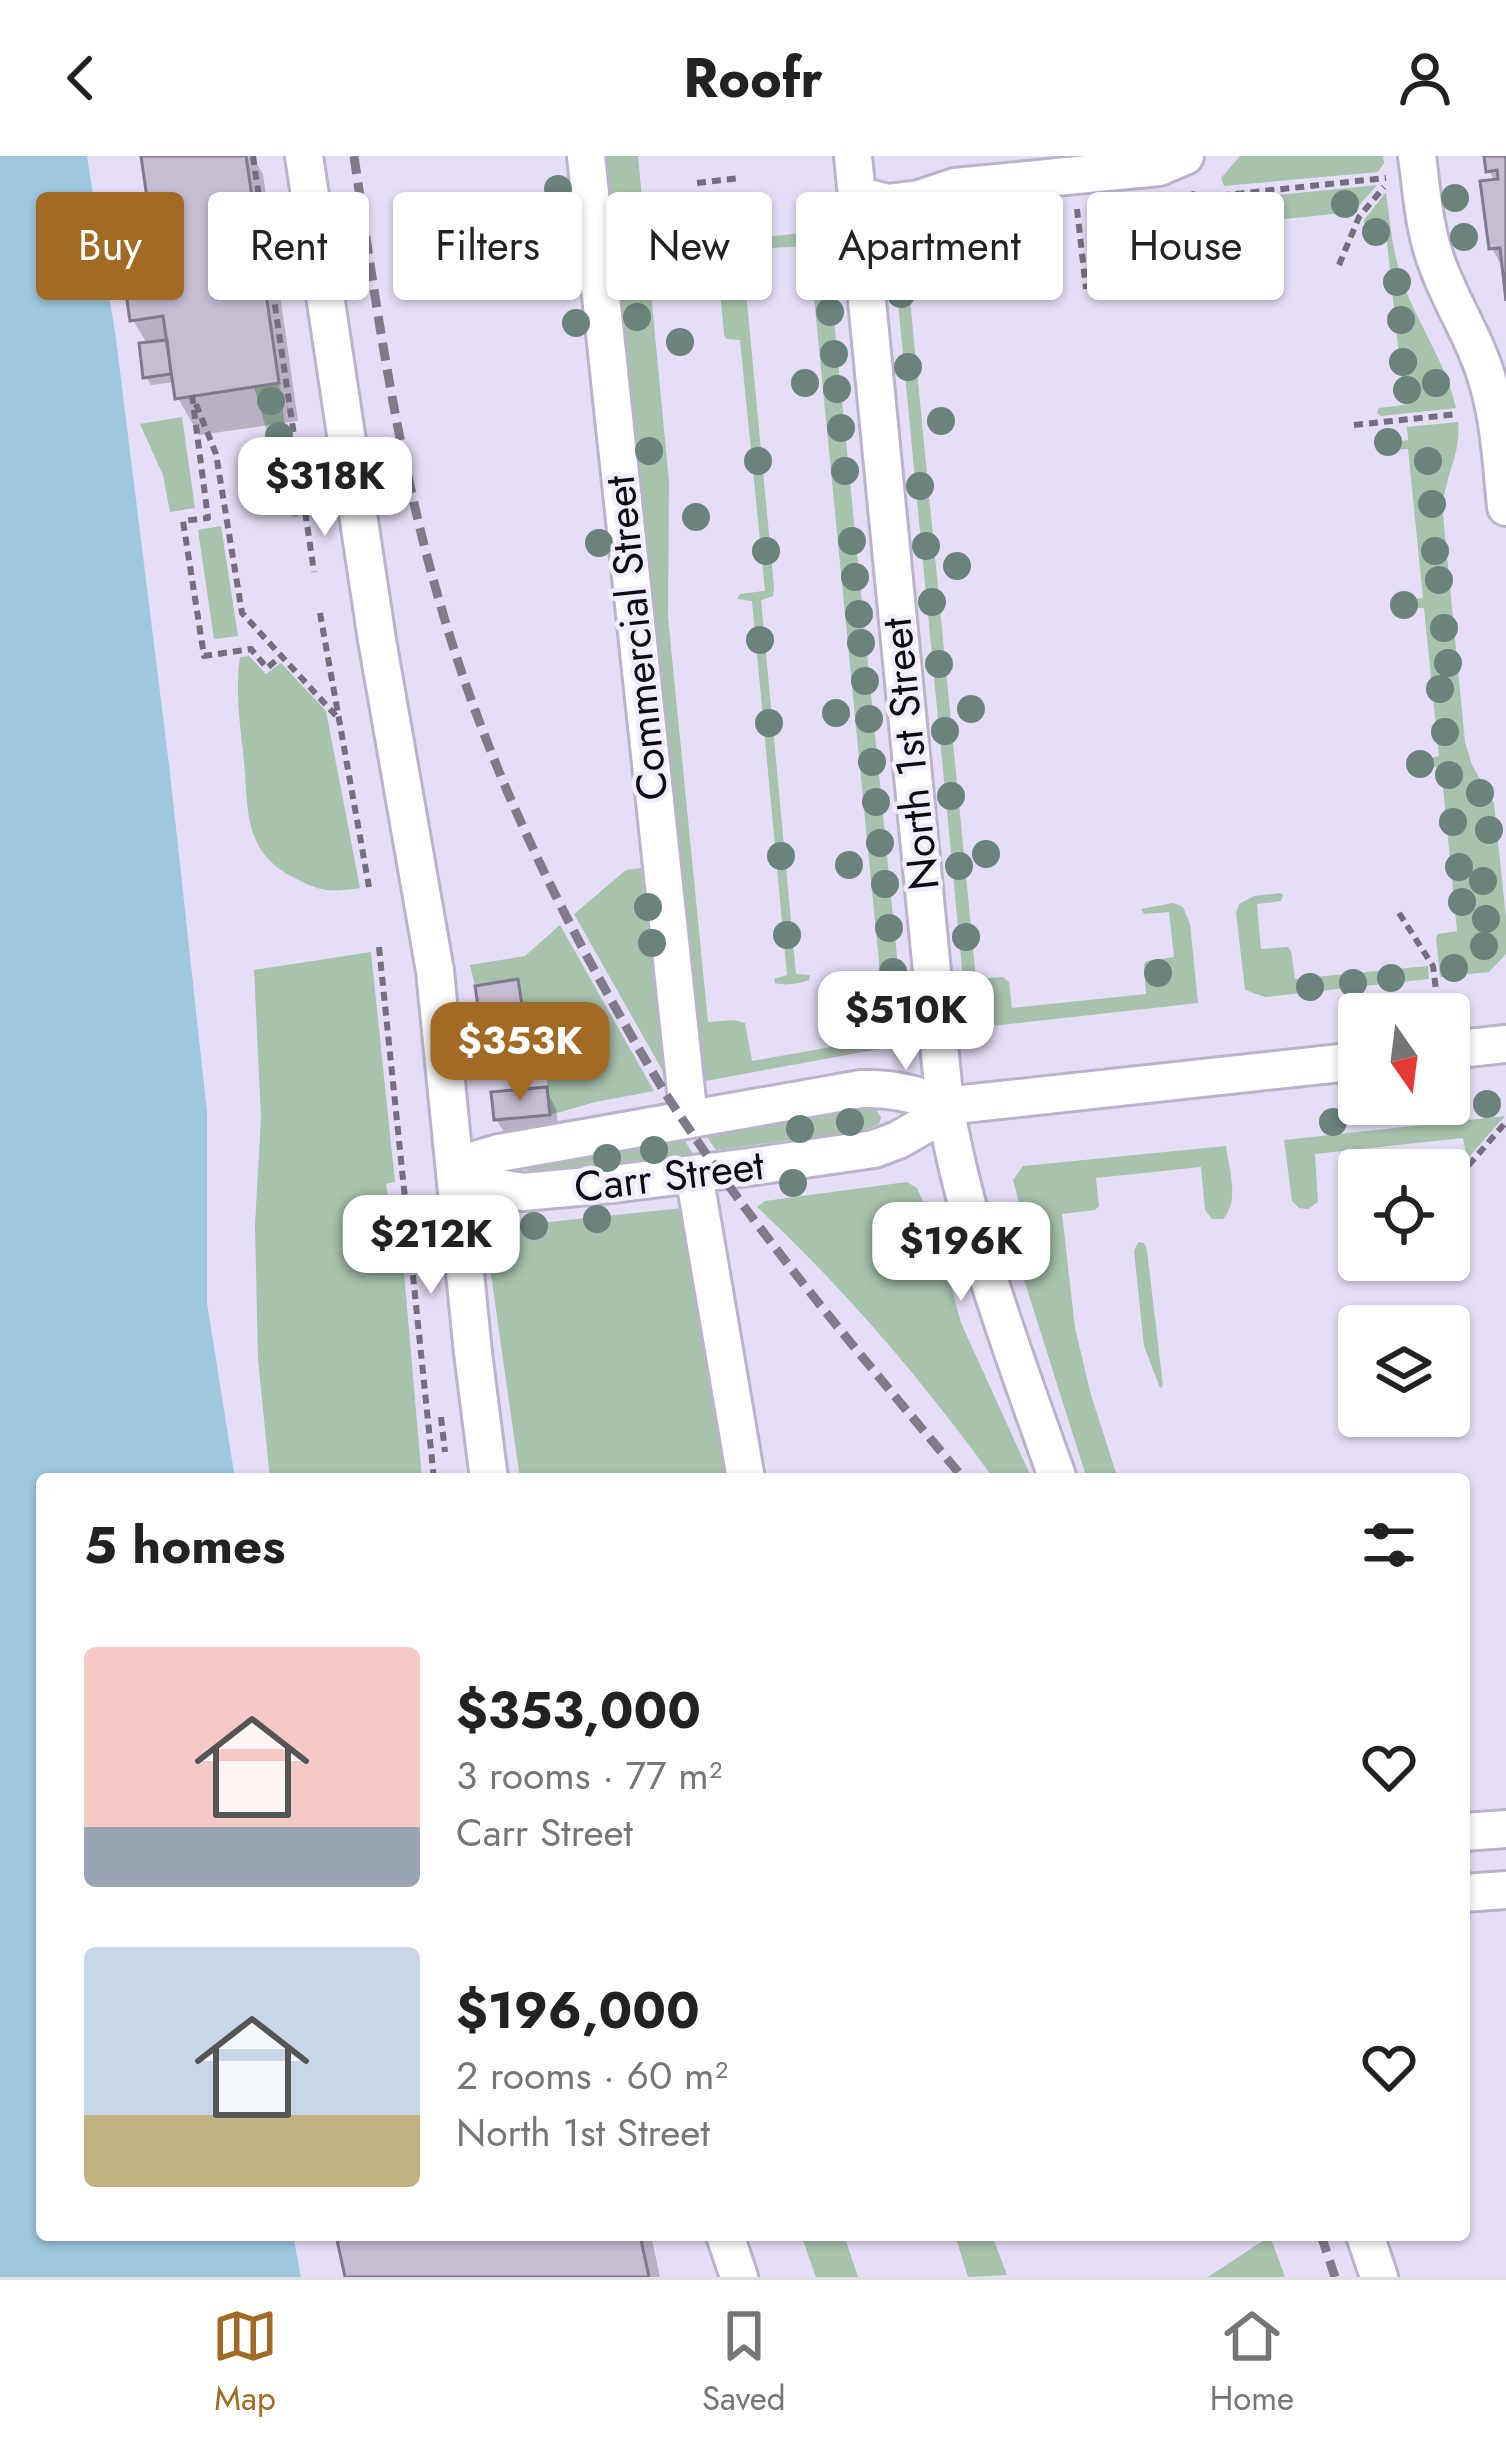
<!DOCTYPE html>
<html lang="en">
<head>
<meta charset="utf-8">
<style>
  :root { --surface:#fff; --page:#f2f2f2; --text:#222; --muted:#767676; --line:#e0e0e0; --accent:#a16b26 }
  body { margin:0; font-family:Jost,sans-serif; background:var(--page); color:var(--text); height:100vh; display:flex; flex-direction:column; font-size:45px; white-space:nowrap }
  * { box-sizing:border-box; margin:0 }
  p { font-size:39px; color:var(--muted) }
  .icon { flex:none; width:66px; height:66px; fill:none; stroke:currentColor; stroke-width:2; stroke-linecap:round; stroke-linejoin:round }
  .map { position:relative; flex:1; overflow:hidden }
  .sheet { position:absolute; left:36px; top:1317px; width:1434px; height:768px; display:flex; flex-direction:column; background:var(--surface); border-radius:12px; box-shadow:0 3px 9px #0004 }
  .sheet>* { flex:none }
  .guide { position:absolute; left:36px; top:36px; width:1434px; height:108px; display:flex; gap:24px }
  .needle { width:78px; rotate:166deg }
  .controls { position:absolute; left:1338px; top:837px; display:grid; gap:24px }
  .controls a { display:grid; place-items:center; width:132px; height:132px; border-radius:12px; background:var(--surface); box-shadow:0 3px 9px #0004; font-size:60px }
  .price { position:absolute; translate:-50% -102px; padding:0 27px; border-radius:24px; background:#fff; color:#222; font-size:39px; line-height:78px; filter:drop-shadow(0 3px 6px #0008) }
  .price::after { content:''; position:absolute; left:50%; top:72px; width:36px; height:27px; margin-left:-18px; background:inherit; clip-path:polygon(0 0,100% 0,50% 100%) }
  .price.on { background:var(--accent); color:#fff }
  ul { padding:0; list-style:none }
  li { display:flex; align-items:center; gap:36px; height:300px; padding:0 48px }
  li span { display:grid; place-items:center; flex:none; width:336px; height:240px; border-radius:12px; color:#555 }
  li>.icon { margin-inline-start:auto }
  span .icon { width:144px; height:144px; fill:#fffc; stroke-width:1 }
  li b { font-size:51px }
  h2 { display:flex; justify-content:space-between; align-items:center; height:144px; padding:0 48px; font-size:51px }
  .tag { padding:0 42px; border-radius:12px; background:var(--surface); box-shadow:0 3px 9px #0004; font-size:42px; line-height:108px }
  .tag.on { background:var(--accent); color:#fff }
  header { display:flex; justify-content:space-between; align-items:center; height:156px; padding:0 48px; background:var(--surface); font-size:54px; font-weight:700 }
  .tabs { display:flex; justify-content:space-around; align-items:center; height:168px; border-top:3px solid var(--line); background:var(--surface); font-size:33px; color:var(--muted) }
  .tabs a { display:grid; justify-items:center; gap:6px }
  .tabs .on { color:var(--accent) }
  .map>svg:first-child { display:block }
  .green { fill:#a7c2ad }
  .water { fill:#9ec7e0 }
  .shadow { fill:#0003 }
  .building { fill:#c6bdd5; stroke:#81798f; stroke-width:3 }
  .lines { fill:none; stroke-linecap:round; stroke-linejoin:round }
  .minor-casing { stroke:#bbb3ca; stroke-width:42 }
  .path { stroke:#746e7e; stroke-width:6; stroke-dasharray:9 6; stroke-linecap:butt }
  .minor { stroke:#fff; stroke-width:36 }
  .rail { stroke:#807a8b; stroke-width:9; stroke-dasharray:18 9; stroke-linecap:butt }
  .tree { fill:#6c827d }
  .labels { text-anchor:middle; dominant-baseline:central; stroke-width:9; stroke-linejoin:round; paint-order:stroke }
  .street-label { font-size:42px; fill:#0d0a12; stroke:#f2edfc }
</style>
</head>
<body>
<header><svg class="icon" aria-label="back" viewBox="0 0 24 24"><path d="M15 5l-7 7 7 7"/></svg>Roofr<svg class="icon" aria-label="person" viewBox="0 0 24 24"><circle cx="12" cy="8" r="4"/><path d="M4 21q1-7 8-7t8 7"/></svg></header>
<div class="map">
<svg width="1506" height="2121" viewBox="0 0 1506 2121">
  <rect width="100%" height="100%" fill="#e6def6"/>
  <path class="green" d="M605 0H638L669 326 668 461 708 866 734 864 745 867 752 905 854 887 850 854 883 847 809 90 755 93 749 90 746 83 812 76 827 93 904 871 890 891 700 926 642 415Z
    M1240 0H1383L1384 7 1378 16 1224 30 1221 22Z
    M1377 29 1353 56 1247 67 1250 91 1243 95 1238 67 1148 77 1150 103 1144 105 1138 78 1124 79 1123 64 1130 54Z
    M1386 36C1390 67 1393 100 1404 130 1420 171 1446 208 1456 252L1381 260 1377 257 1379 252 1404 249 1387 86 1366 84 1364 64Z
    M901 81H926L935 84 940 124 941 130 935 139 910 143 976 823 1003 821 1009 826 1012 852 1146 838 1144 808 1146 805 1174 801 1169 756 1144 758 1141 753 1173 747 1183 751 1190 768 1198 847 973 872 967 864 894 105 896 86Z
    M739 137 745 140 747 146 774 431 773 440 761 444 796 818 810 819 809 824C799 828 785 830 775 827L774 823 787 819 752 445 737 443 740 438 765 435 740 184 726 183 724 179 721 145 722 141Z
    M279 227 298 361H292L254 231Z
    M182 261 195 352 170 356 163 319 140 268Z
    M1458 266C1462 300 1441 325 1443 359L1465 586 1472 609 1494 647 1506 762V798L1489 816 1440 821 1436 782 1438 778 1457 775 1441 611 1415 613 1412 606 1439 600 1424 452H1396L1397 445 1423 442 1408 293 1385 294 1380 288 1408 284 1407 271Z
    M221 370 238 480 214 483 198 374Z
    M249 500 266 518 281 507 326 555 360 732C327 737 318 735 289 719 243 694 248 650 244 604 240 569 235 535 240 501Z
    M641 712 659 870 669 883 673 933 574 758 626 714Z
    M1280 737 1283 739 1281 745 1257 748 1261 793 1288 791 1291 795 1295 823 1428 810 1429 823 1265 841 1245 834 1236 757 1239 748 1254 740Z
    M560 769 654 935 595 946 550 959 544 893 488 897 485 862 523 856 517 823 475 830 470 809 525 800Z
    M371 796 395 1026 386 1028 389 1048H398L422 1323H270L258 1203 255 1069 261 961 254 814Z
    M866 950 875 952 881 961 879 968 865 974 716 994 704 977Z
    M1505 960 1467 1003 1463 982 1315 998 1318 1046 1308 1053 1299 1052 1292 1045 1284 984Z
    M682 980 693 998 535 1018 526 1013 527 1009Z
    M1226 990C1229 1014 1240 1044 1223 1063H1212L1205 1054 1201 1011 1096 1022 1099 1050 1095 1054 1062 1058 1075 1172 1091 1239 1118 1323H1087L1002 1054 1020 1050 1013 1024 1023 1010Z
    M907 1026 917 1032 925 1051 941 1047 953 1099 951 1130 961 1167 1032 1323H994C923 1225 845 1133 757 1051L765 1045Z
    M683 1052 730 1323H520L486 1083 501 1071Z
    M1138 1086 1144 1087 1147 1094 1163 1230 1160 1232 1144 1190 1134 1095Z
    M801 2079H844L858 2121H816Z
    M955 2079H992L1007 2119 968 2121Z
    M1270 2080 1285 2121H1208Z"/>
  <path class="water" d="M0 0H87L116 183 170 617 207 956V1147L235 1323H42V2079H293L301 2121H0Z"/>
  <path class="shadow" d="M144 0H252L263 18 298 265 199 279 178 242 176 226 151 229 146 221 148 189 133 164 155 79Z
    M1487 0H1506V119L1492 92 1496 27 1489 15Z
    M516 826 521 835 526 864 488 870 483 862Z
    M546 934 556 953 559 977 507 981 496 963Z
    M339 2079H651L660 2121H348Z"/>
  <path class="building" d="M141 0H246L279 227 175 243 163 160 130 165 118 82 152 77Z
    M1484 0H1506V145L1500 92 1489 93 1480 25 1498 23 1497 14 1486 16Z
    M167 184 171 218 143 222 139 187Z
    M518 823 523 856 480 863 475 830Z
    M547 931 550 959 494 964 491 936Z
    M336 2079H640L649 2121H345Z"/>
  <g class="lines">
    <defs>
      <path id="minor" d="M304 0 377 484 435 815 473 1197 489 1323
        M586 0 689 963
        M853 0 945 950C967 1075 1015 1203 1058 1323
        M1417 0C1422 37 1424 75 1438 110 1453 151 1478 187 1489 230 1500 269 1502 311 1506 351
        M857 39 887 47 919 43 955 31 1159 11 1185 0
        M1449 894 1506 888
        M455 1015 472 1005 499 997 861 933C892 932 917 938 945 950L1359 905
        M455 1015 487 1030 523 1036 621 1027 749 1011 874 993 898 984 926 968 945 950
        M694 1018 746 1323
        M1464 1676 1506 1673
        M1464 1737 1506 1734
        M725 2079 739 2121
        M1365 2079 1379 2121"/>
    </defs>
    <use href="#minor" class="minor-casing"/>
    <path class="path" d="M253 0 314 416
      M697 27 740 22
      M1191 38 1207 41 1386 22
      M1115 50 1124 130
      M1077 53 1086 133
      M1042 57 1052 137
      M1008 61 1017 140
      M702 82 745 78
      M1339 109 1359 61 1384 31
      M192 239 208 362 183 365 204 500 251 493 267 512 280 501
      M196 248 216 298 242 457 339 563
      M1354 269 1458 258
      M320 457 369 731
      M1399 757 1433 810 1436 834
      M379 791 434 1323
      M1449 1032 1506 966
      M441 1261 445 1296"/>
    <use href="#minor" class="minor"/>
    <path class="rail" d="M354 0C376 150 397 299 439 444 478 581 537 711 606 835 631 879 656 925 685 967 769 1092 868 1208 964 1323
      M1321 2079 1335 2121"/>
  </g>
  <g class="tree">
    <circle cx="558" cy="33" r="14"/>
    <circle cx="1455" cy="42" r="14"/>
    <circle cx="1345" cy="48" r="14"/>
    <circle cx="666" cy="58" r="14"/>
    <circle cx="562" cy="70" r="14"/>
    <circle cx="1376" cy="76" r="14"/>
    <circle cx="1464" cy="81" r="14"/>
    <circle cx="1145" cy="96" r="14"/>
    <circle cx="566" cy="98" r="14"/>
    <circle cx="826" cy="115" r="14"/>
    <circle cx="1397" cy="126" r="14"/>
    <circle cx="901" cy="138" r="14"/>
    <circle cx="830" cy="156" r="14"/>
    <circle cx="637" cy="161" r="14"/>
    <circle cx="1401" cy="164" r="14"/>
    <circle cx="576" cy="167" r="14"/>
    <circle cx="680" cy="186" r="14"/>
    <circle cx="834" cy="198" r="14"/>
    <circle cx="1403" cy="206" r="14"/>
    <circle cx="908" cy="211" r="14"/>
    <circle cx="805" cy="227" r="14"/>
    <circle cx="1436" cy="227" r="14"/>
    <circle cx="837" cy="233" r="14"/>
    <circle cx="1407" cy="234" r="14"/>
    <circle cx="271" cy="245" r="14"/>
    <circle cx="941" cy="265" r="14"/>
    <circle cx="841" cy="272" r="14"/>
    <circle cx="279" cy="280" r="14"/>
    <circle cx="1388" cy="286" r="14"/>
    <circle cx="649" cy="295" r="14"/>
    <circle cx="758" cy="305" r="14"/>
    <circle cx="1428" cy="305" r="14"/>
    <circle cx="845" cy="315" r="14"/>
    <circle cx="920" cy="330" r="14"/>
    <circle cx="1432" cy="348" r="14"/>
    <circle cx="696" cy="361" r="14"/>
    <circle cx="852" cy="385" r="14"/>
    <circle cx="599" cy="387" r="14"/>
    <circle cx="926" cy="390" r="14"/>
    <circle cx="766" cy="395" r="14"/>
    <circle cx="1435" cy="395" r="14"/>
    <circle cx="957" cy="410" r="14"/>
    <circle cx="855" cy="421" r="14"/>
    <circle cx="1439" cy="424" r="14"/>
    <circle cx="932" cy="446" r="14"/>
    <circle cx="1404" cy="449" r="14"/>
    <circle cx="859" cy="458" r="14"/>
    <circle cx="1444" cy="472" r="14"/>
    <circle cx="760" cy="484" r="14"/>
    <circle cx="861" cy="487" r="14"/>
    <circle cx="1448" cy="507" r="14"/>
    <circle cx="939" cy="508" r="14"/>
    <circle cx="865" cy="525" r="14"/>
    <circle cx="1440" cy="533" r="14"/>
    <circle cx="971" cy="553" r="14"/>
    <circle cx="836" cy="557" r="14"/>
    <circle cx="869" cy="563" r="14"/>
    <circle cx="769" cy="567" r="14"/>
    <circle cx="945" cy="575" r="14"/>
    <circle cx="1445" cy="576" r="14"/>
    <circle cx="872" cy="606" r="14"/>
    <circle cx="1420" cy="608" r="14"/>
    <circle cx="1449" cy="619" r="14"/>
    <circle cx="1480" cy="637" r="14"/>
    <circle cx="951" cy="640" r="14"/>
    <circle cx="876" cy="646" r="14"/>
    <circle cx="1453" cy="666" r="14"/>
    <circle cx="1489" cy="674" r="14"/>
    <circle cx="880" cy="687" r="14"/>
    <circle cx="986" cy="698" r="14"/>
    <circle cx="781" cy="700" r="14"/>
    <circle cx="849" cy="709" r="14"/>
    <circle cx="959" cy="710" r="14"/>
    <circle cx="1459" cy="711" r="14"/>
    <circle cx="1483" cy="725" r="14"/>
    <circle cx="885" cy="728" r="14"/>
    <circle cx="1462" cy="746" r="14"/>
    <circle cx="648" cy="751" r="14"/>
    <circle cx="1486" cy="763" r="14"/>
    <circle cx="889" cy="772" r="14"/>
    <circle cx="787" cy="779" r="14"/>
    <circle cx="966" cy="781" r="14"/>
    <circle cx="652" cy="787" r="14"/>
    <circle cx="1484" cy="790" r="14"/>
    <circle cx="1454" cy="812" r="14"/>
    <circle cx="893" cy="816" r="14"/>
    <circle cx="1158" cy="817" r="14"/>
    <circle cx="1391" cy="822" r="14"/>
    <circle cx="1353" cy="827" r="14"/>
    <circle cx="1310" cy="831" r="14"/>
    <circle cx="974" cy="838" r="14"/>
    <circle cx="869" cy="869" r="14"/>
    <circle cx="898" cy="869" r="14"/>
    <circle cx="1487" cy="948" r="14"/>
    <circle cx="850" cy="966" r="14"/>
    <circle cx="1333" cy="966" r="14"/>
    <circle cx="800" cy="973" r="14"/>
    <circle cx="654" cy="994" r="14"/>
    <circle cx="607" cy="1002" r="14"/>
    <circle cx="793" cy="1027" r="14"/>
    <circle cx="597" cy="1063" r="14"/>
    <circle cx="534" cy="1070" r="14"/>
  </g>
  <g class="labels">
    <g class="street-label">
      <text transform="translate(636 482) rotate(-96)">Commercial Street</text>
      <text transform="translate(910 598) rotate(-96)">North 1st Street</text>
      <text transform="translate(669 1020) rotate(-7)">Carr Street</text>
    </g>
  </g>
</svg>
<div class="controls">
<a><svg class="needle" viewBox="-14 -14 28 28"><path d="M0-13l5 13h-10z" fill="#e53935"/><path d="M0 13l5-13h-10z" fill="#767676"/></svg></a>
<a><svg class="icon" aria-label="locate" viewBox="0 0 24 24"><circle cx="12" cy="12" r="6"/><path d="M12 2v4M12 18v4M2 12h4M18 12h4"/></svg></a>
<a><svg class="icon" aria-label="layers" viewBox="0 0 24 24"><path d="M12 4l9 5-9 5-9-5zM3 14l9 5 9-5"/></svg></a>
</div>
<b class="price" style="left:325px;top:383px">$318K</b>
<b class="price" style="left:906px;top:917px">$510K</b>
<b class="price on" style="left:520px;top:948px">$353K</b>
<b class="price" style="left:431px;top:1141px">$212K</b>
<b class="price" style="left:961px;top:1148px">$196K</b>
<div class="guide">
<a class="tag on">Buy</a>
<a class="tag">Rent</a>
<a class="tag">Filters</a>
<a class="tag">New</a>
<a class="tag">Apartment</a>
<a class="tag">House</a>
</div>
<section class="sheet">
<h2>5 homes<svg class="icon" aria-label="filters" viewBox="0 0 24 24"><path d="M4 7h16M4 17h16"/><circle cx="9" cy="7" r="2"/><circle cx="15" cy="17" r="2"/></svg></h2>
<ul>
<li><span style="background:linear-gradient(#f6c9c9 75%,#9aa5b1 0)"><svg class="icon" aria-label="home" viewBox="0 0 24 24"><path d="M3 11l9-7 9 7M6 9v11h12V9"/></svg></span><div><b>$353,000</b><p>3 rooms · 77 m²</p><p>Carr Street</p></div><svg class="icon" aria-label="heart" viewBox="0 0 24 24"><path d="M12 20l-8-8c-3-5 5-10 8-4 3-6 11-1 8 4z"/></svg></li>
<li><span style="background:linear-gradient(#c9d6e8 70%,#c2b280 0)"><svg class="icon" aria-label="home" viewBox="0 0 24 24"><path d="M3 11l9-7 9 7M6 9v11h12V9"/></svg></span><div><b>$196,000</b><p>2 rooms · 60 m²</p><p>North 1st Street</p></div><svg class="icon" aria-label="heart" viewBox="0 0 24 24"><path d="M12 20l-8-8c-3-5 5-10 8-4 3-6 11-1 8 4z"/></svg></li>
</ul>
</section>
</div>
<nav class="tabs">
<a class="on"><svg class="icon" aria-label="map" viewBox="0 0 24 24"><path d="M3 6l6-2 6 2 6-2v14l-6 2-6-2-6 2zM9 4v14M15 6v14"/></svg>Map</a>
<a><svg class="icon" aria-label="saved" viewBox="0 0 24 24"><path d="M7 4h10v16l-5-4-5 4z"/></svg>Saved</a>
<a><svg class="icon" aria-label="home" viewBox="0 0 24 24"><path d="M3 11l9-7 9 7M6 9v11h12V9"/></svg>Home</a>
</nav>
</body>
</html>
